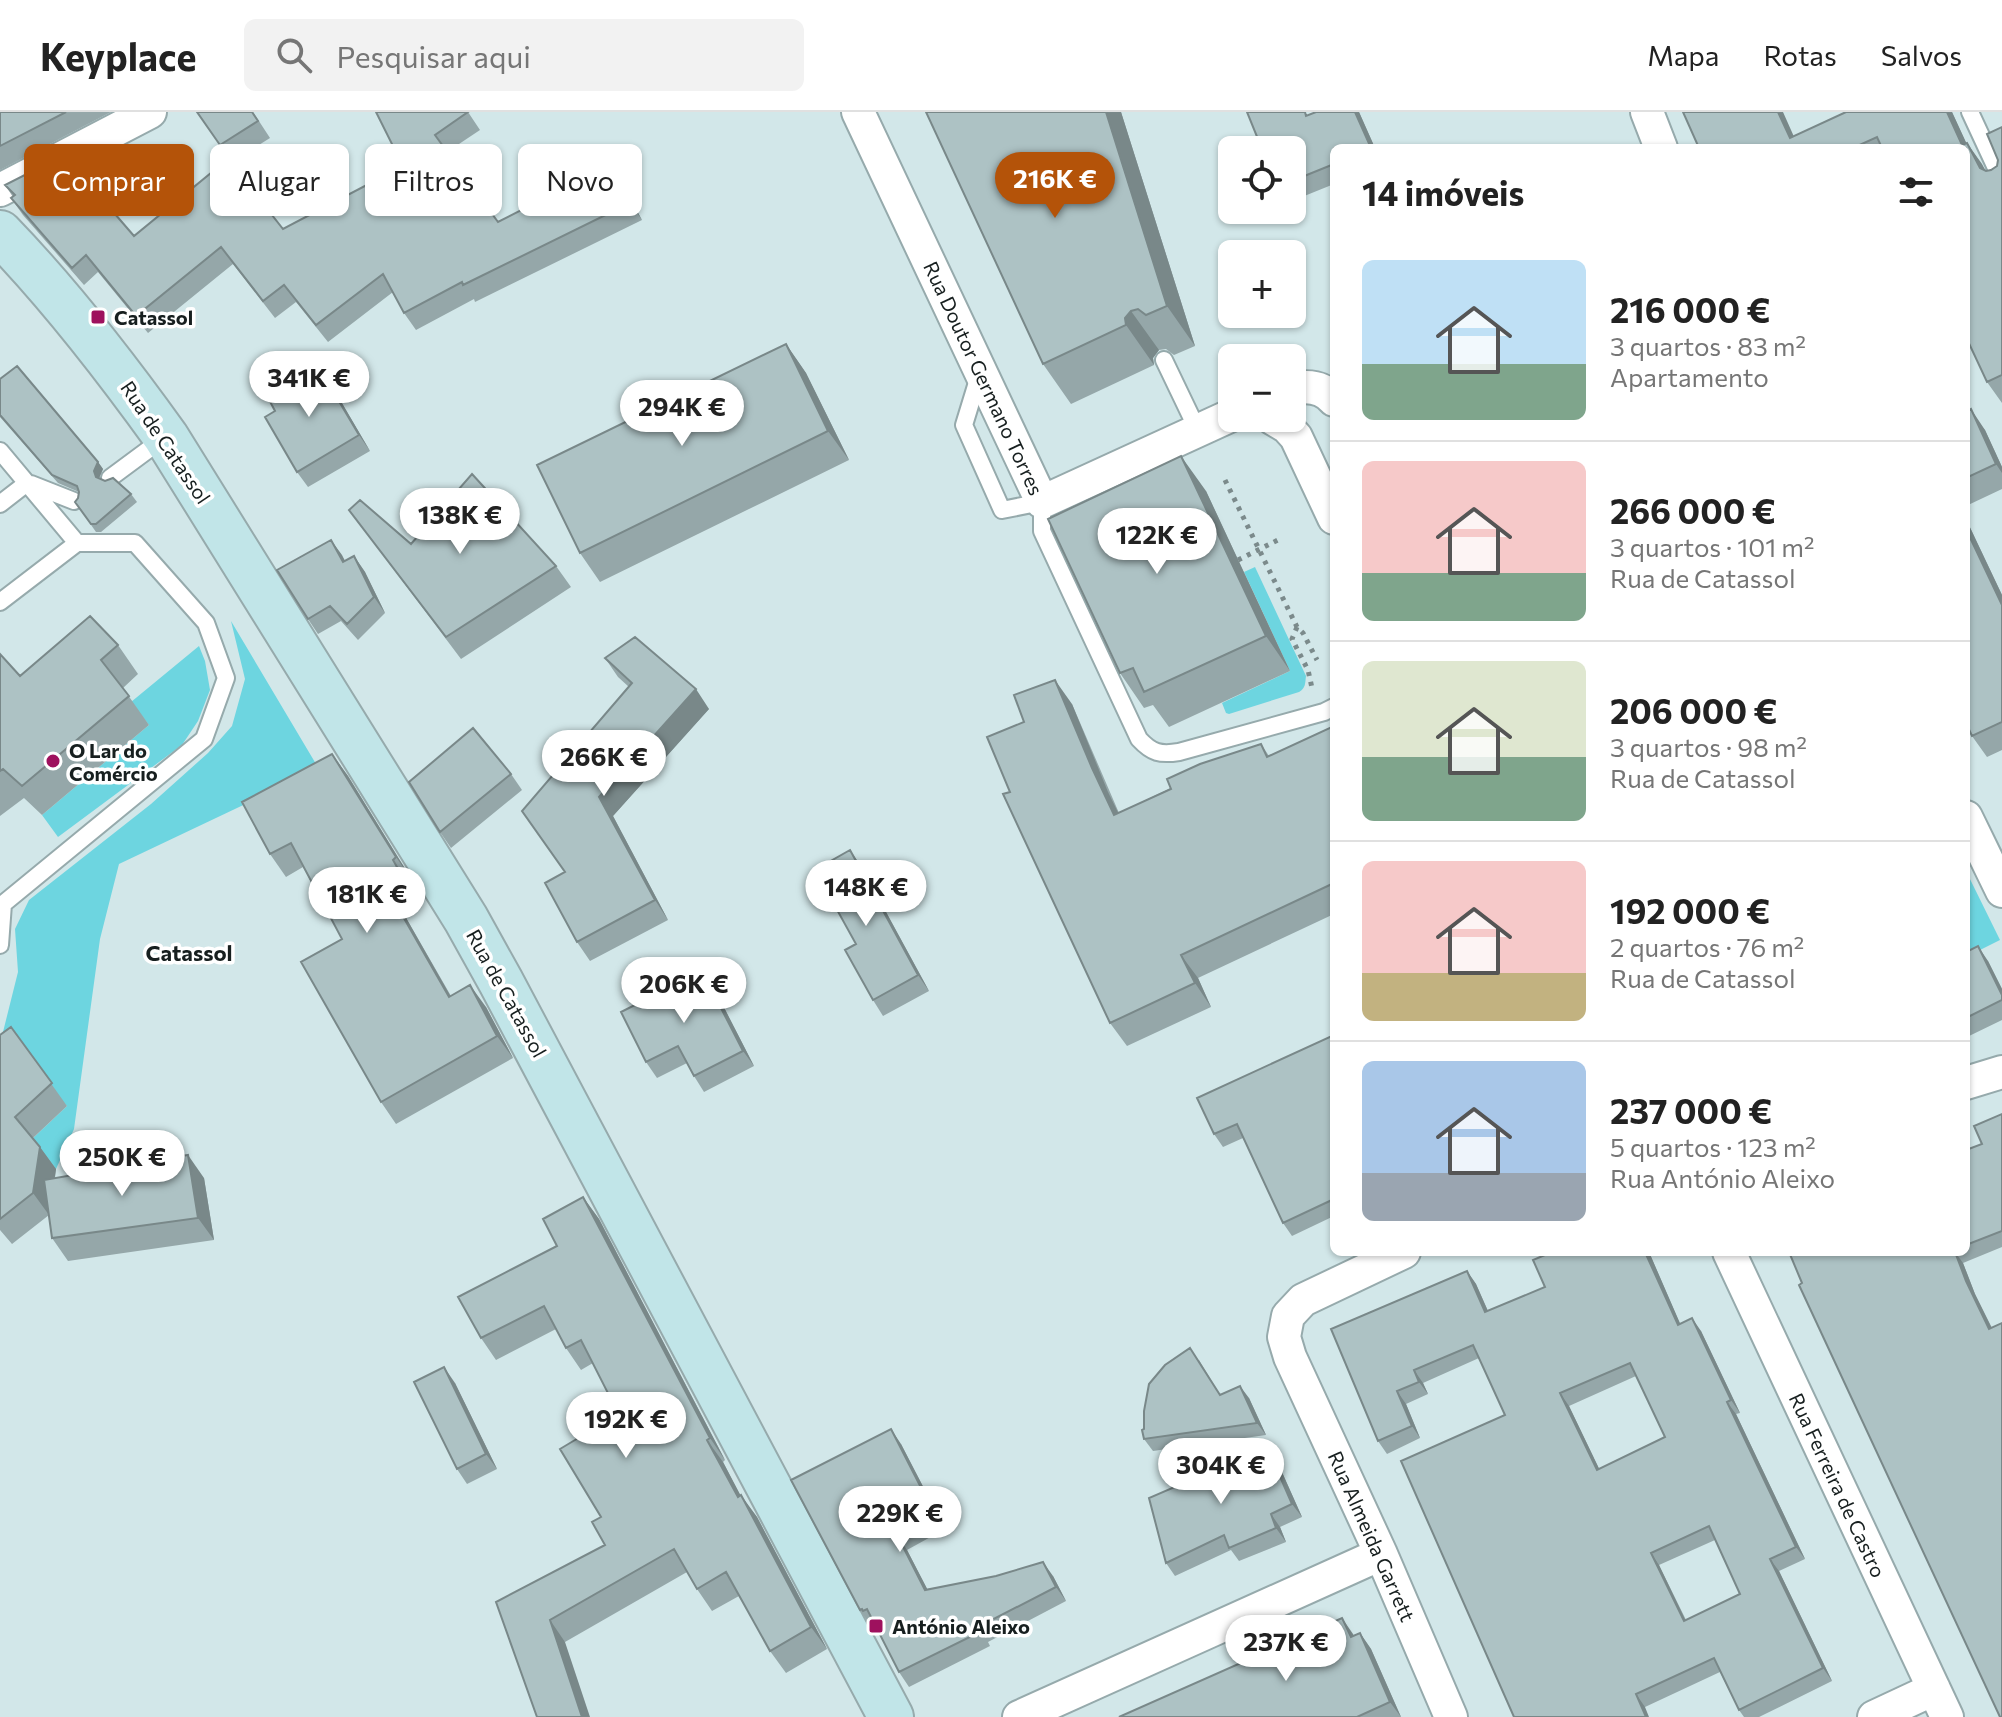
<!DOCTYPE html>
<html lang="pt">
<head>
<meta charset="utf-8">
<style>
  :root { --surface:#fff; --page:#f2f2f2; --text:#222; --muted:#767676; --line:#e0e0e0; --accent:#b45309 }
  body { margin:0; font-family:Commissioner,sans-serif; background:var(--page); color:var(--text); height:100vh; display:flex; flex-direction:column; font-size:30px; white-space:nowrap }
  * { box-sizing:border-box; margin:0 }
  p { font-size:26px; color:var(--muted) }
  .icon { flex:none; width:44px; height:44px; fill:none; stroke:currentColor; stroke-width:2; stroke-linecap:round; stroke-linejoin:round }
  .map { position:relative; flex:1; overflow:hidden }
  .sheet { position:absolute; left:1330px; top:32px; width:640px; height:1112px; display:flex; flex-direction:column; background:var(--surface); border-radius:12px; box-shadow:0 2px 6px #0004 }
  .sheet>* { flex:none }
  .banner { position:absolute; left:24px; top:32px; width:760px; height:72px; display:flex; gap:16px }
  .buttons { position:absolute; left:1218px; top:24px; display:grid; gap:16px }
  .buttons a { display:grid; place-items:center; width:88px; height:88px; border-radius:12px; background:var(--surface); box-shadow:0 2px 6px #0004; font-size:40px }
  .price { position:absolute; translate:-50% -68px; padding:0 18px; border-radius:28px; background:#fff; color:#222; font-size:26px; line-height:52px; filter:drop-shadow(0 2px 4px #0008) }
  .price::after { content:''; position:absolute; left:50%; top:48px; width:24px; height:18px; margin-left:-12px; background:inherit; clip-path:polygon(0 0,100% 0,50% 100%) }
  .price.on { background:var(--accent); color:#fff }
  ul { padding:0; list-style:none }
  li { display:flex; align-items:center; gap:24px; height:200px; padding:0 32px }
  li+li { border-top:2px solid var(--line) }
  li span { display:grid; place-items:center; flex:none; width:224px; height:160px; border-radius:12px; color:#555 }
  li>.icon { margin-inline-start:auto }
  span .icon { width:96px; height:96px; fill:#fffc; stroke-width:1 }
  li b { font-size:34px }
  h2 { display:flex; justify-content:space-between; align-items:center; height:96px; padding:0 32px; font-size:34px }
  .pill { padding:0 28px; border-radius:12px; background:var(--surface); box-shadow:0 2px 6px #0004; font-size:28px; line-height:72px }
  .pill.on { background:var(--accent); color:#fff }
  header { display:flex; align-items:center; gap:48px; box-sizing:border-box; height:112px; padding:0 40px; background:var(--surface); border-bottom:2px solid var(--line) }
  header strong { font-size:38px }
  nav { display:flex; gap:44px; margin-inline-start:auto; font-size:28px }
  .search { width:560px; height:72px; background:var(--page); display:flex; align-items:center; gap:20px; box-sizing:border-box; padding:0 28px; border-radius:12px; color:var(--muted); font-size:30px }
  .map>svg:first-child { display:block }
  .green { fill:#6dd5e0 }
  .lines { fill:none; stroke-linecap:round; stroke-linejoin:round }
  .lane-casing { stroke:#96aaac; stroke-width:20 }
  .street-casing { stroke:#96aaac; stroke-width:36 }
  .secondary-casing { stroke:#96aaac; stroke-width:48 }
  .path { stroke:#7b8a8b; stroke-width:5; stroke-dasharray:4 6; stroke-linecap:butt }
  .lane { stroke:#fff; stroke-width:16 }
  .street { stroke:#fff; stroke-width:32 }
  .secondary { stroke:#c1e5e8; stroke-width:44 }
  .wall { fill:#95a7a9; fill-rule:evenodd }
  .shaded-wall { fill:#798889 }
  .building { fill:#adc2c4; stroke:#798889; stroke-width:2; fill-rule:evenodd }
  .poi-dot { fill:#9e115e; stroke:#fff; stroke-width:3 }
  .labels { text-anchor:middle; dominant-baseline:central; stroke-width:7; stroke-linejoin:round; paint-order:stroke }
  .poi-label { font-size:20px; font-weight:bold; fill:#171f1f; stroke:#fff; text-anchor:start }
  .street-label { font-size:20px; fill:#171f1f; stroke:#fff }
  .neighbourhood-label { font-size:22px; font-weight:bold; fill:#171f1f; stroke:#fff }
</style>
</head>
<body>
<header>
<strong>Keyplace</strong>
<div class="search"><svg class="icon" aria-label="search" viewBox="0 0 24 24"><circle cx="10" cy="10" r="6"/><path d="M15 15l6 6"/></svg>Pesquisar aqui</div>
<nav><a>Mapa</a><a>Rotas</a><a>Salvos</a></nav>
</header>
<div class="map">
<svg width="2002" height="1605" viewBox="0 0 2002 1605">
  <rect width="100%" height="100%" fill="#d2e7e9"/>
  <path class="green" d="M1255 455 1306 564C1305 571 1306 576 1299 580L1229 602 1226 601 1222 591 1290 559 1244 460Z
    M231 509 319 657 119 752 100 827 74 1017 56 1057 31 1028 67 994 0 924 3 920 18 860 15 817 29 788 151 692 208 641 232 614 245 567Z
    M199 534 205 549 210 578 198 609 182 633 58 725 42 703 149 613 131 590Z
    M1966 759 2000 828 1966 845Z"/>
  <g class="lines">
    <defs>
      <path id="lane" d="M1970 0 2002 69
        M1164 248 1198 319
        M979 264 964 313 1002 398 1042 390V419L1139 627C1152 641 1160 643 1179 640L1324 600 1334 595
        M0 339 77 431 0 490
        M110 366 164 326
        M31 372 74 389
        M0 392 27 371
        M0 833 3 792 204 627 226 566 206 511 135 431H77"/>
      <path id="street" d="M858 0 1042 390 1232 303
        M1647 0 1661 36
        M0 78 150 0
        M1292 277C1308 273 1323 275 1334 288
        M1272 306 1287 315 1296 325 1334 406
        M1966 705 2002 779
        M1966 971 2002 960
        M1404 1140 1303 1188 1288 1204 1284 1225 1290 1245 1381 1442 1451 1605
        M1729 1140 1947 1605
        M1019 1605 1381 1442
        M1874 1605 1934 1577"/>
      <path id="secondary" d="M0 121C61 184 115 254 166 325L466 807 501 870 891 1605"/>
    </defs>
    <use href="#lane" class="lane-casing"/>
    <use href="#street" class="street-casing"/>
    <use href="#secondary" class="secondary-casing"/>
    <path class="path" d="M1225 368 1297 515 1303 521 1317 548
      M1238 448 1282 426
      M1297 515 1292 527 1308 558 1312 576"/>
    <use href="#lane" class="lane"/>
    <use href="#street" class="street"/>
    <use href="#secondary" class="secondary"/>
  </g>
  <path class="wall" d="M0 0H111L0 58Z
    M197 0H253L270 26 232 50Z
    M376 0H468L480 18 447 40 498 110 621 70 642 108 475 190 474 187 416 218 404 201 393 180 328 230 296 190 275 206 233 152 148 221 98 160 84 173 23 103 11 86 13 85 5 73 134 124 283 117 403 54Z
    M926 0H1121L1195 234 1174 243 1166 237 1159 238 1153 246 1154 253 1071 292 1043 252Z
    M1316 0H1359L1375 36H1334V72L1292 89V38L1260 32Z
    M1846 0H1952L1966 31H1967L1986 59 1991 58 1997 54 2002 15V291L1987 270 1966 36H1699L1794 24Z
    M1250 98H1270L1255 105Z
    M786 232 806 261 849 348 600 470 580 441Z
    M318 254 329 269 370 339 308 375 297 360 275 299Z
    M0 267 98 350 103 357 99 367 131 382 137 390 101 420H96L75 390 78 386 79 380 58 371 0 305Z
    M1966 300 1985 318 2002 355V377L1966 394Z
    M1206 379 1290 559 1169 615 1153 593 1144 596 1120 561Z
    M349 398 411 432 556 454 571 475 461 547Z
    M1966 407 2002 483V638L1987 645 1972 624 1966 611Z
    M331 428 345 449 354 444 365 460 385 501 358 528 341 509 318 522 308 507Z
    M118 533 138 562 123 576 149 613 42 703 24 686 0 704V542L20 564Z
    M605 546 709 597 613 704 668 808 590 849 577 830 565 760 629 575 618 565Z
    M1072 592 1119 701 1261 632 1269 644 1334 614V802L1198 866 1211 895 1127 934 1110 911 1010 680Z
    M332 642 348 664 412 768 409 770 422 795 405 804 451 884 486 895 513 946 396 1012 381 990 342 827 303 755 286 765 270 742Z
    M511 662 522 678 451 736 440 720Z
    M861 754 929 879 883 904 873 888 856 832Z
    M1966 840 1988 849 2002 877V908L1967 925Z
    M713 874 754 954 704 980 694 964 687 951 657 966 646 950Z
    M11 915 67 994 33 1026 56 1057 55 1066H204L214 1128 68 1149 52 1126 49 1103 12 1132 0 1118V923Z
    M1334 923V1104L1292 1124 1283 1111 1243 1026 1223 1035 1214 1022Z
    M2002 1002V1135L1963 1151 1975 1182 1992 1216 1879 1343 1789 1140H1966V1038L1982 1032Z
    M583 1085 599 1107 725 1348 723 1350 740 1383 757 1405 827 1537 786 1561 770 1539 739 1484 712 1499 697 1477 687 1460 565 1530 496 1490 605 1433 601 1405 611 1287 593 1251 581 1258 566 1236 556 1217 496 1248 481 1226 557 1134Z
    M1552 1140H1649L1680 1212 1701 1219 1740 1301 1736 1302 1805 1447 1779 1459 1832 1569 1759 1605H1744L1739 1598 1720 1560 1645 1595 1514 1605 1505 1303 1479 1246 1423 1271 1428 1282 1406 1292 1420 1326 1387 1342 1378 1329 1331 1217 1467 1159 1476 1172 1488 1199 1545 1175ZM1636 1264 1665 1325 1599 1357 1569 1294ZM1715 1428 1740 1482 1686 1508 1659 1453Z
    M1199 1248 1220 1283 1249 1286 1266 1323 1153 1339 1144 1327V1317Z
    M455 1271 497 1357 467 1372 457 1357Z
    M901 1332 945 1417 907 1438 927 1477 1053 1464 1066 1489 988 1530 990 1534 909 1575 899 1560 874 1512 870 1513 860 1498Z
    M1277 1349 1302 1405 1280 1415 1286 1430 1239 1449 1231 1438 1175 1464 1166 1451Z
    M1360 1521 1371 1537 1401 1605H1119Z"/>
  <path class="shaded-wall" d="M1106 0H1121L1195 234 1167 194Z
    M1355 0H1359L1375 36H1371Z
    M1778 0H1783L1799 36 1790 26Z
    M1947 0H1952L1977 54 1964 36Z
    M1967 31 1982 52 1995 77 1980 56Z
    M609 53 621 70 642 108 630 91Z
    M1131 199 1159 238 1153 246 1154 253 1126 213 1125 206Z
    M786 232 806 261 849 348 828 319Z
    M318 254 329 269 370 339 359 323Z
    M1971 297 1985 318 2002 355V361L1996 352Z
    M1181 344 1206 379 1290 559 1266 524Z
    M98 350 103 357 99 366 96 365 94 359Z
    M1966 407 2002 483V493L1966 417Z
    M331 428 342 443 353 465 343 450Z
    M354 444 365 460 385 501 374 485Z
    M1055 568 1072 592 1108 680 1131 727 1114 703 1092 656Z
    M696 577 709 597 613 704 668 808 655 788 599 685Z
    M332 642 348 664 412 768 396 745Z
    M850 738 861 754 929 879 918 863Z
    M393 748 409 770 422 795 407 773Z
    M390 782 405 804 464 908 449 885Z
    M1978 834 1988 849 2002 877V883Z
    M1181 843 1198 866 1211 895 1195 871Z
    M702 859 713 874 754 954 743 939Z
    M470 873 486 895 513 946 497 924Z
    M40 1035 56 1057 49 1103 33 1081Z
    M188 1043 204 1066 214 1128 198 1106Z
    M583 1085 599 1107 725 1348 710 1326Z
    M1645 1140H1649L1686 1225 1678 1213Z
    M1955 1140 1963 1151 1975 1182 1998 1229 1989 1217 1966 1169Z
    M1467 1159 1476 1172 1494 1213 1485 1200Z
    M1692 1206 1701 1219 1740 1301 1731 1288Z
    M444 1255 455 1271 497 1357 486 1342Z
    M1414 1258 1423 1271 1428 1282 1419 1270Z
    M1240 1274 1249 1286 1266 1323 1257 1311Z
    M1397 1279 1406 1292 1420 1326 1412 1314Z
    M1560 1281 1569 1294 1606 1371 1597 1358Z
    M1727 1290 1736 1302 1805 1447 1796 1435Z
    M891 1317 901 1332 945 1417 935 1403Z
    M707 1328 723 1350 753 1407 738 1385Z
    M1267 1335 1277 1349 1302 1405 1292 1392Z
    M741 1383 757 1405 827 1537 811 1515Z
    M1271 1402 1280 1415 1286 1430 1276 1416Z
    M897 1423 907 1438 935 1492 925 1478Z
    M1651 1441 1659 1453 1692 1522 1684 1509Z
    M1770 1447 1779 1459 1832 1569 1823 1556Z
    M1043 1450 1053 1464 1066 1489 1056 1475Z
    M1342 1506 1353 1522 1362 1541 1351 1525Z
    M550 1508 565 1530 590 1605H582Z
    M1360 1521 1371 1537 1401 1605 1390 1590Z
    M1636 1582 1645 1595 1649 1605H1646Z"/>
  <path class="building" d="M0 0H66L0 34Z
    M197 0H252L258 9 220 33Z
    M376 0H468L435 23 498 110 609 53 630 91 463 173 462 170 404 201 383 162 316 213 284 173 263 189 221 135 136 204 86 143 72 156 11 86 15 83 5 73 64 43 134 124 228 47 283 117 403 54Z
    M926 0H1106L1167 194 1146 203 1138 197 1131 199 1125 206 1126 213 1043 252Z
    M1247 0H1305L1306 4 1316 0H1355L1371 36H1334V52L1292 69V38H1247L1260 32Z
    M1683 0H1778L1790 26 1846 0H1947L1962 33 1967 31 1980 56 1986 59 1991 58 1997 54 1998 48 1987 22 2002 15V263L1987 270 1966 225V36H1882L1877 25 1853 36H1699Z
    M1232 44V60L1226 46Z
    M786 232 828 319 580 441 537 353Z
    M17 254 98 350 94 359 96 365 105 369 113 366 131 382 96 412H91L75 390 78 386 79 380 77 374 52 363 0 303V267Z
    M318 254 359 323 297 360 265 305 275 299 267 284Z
    M1971 297 1996 352 1966 366V300Z
    M1181 344 1266 524 1144 580 1133 556 1120 561 1048 407Z
    M472 362 556 454 446 525 349 398 360 388 411 432Z
    M1966 417 2002 493V610L1972 624 1966 611Z
    M331 428 343 450 354 444 374 485 347 512 330 494 308 507 277 458Z
    M90 504 118 533 101 548 129 584 22 674 3 657 0 659V542L20 564Z
    M635 525 696 577 599 685 655 788 577 830 545 771 565 760 522 699 632 571 605 546Z
    M1055 568 1092 656 1114 703 1171 677 1167 667 1200 652 1261 632 1267 645 1334 614V771L1181 843 1195 871 1110 911 1003 682 1010 680 987 625 1024 610 1014 583Z
    M473 616 511 662 440 720 409 670Z
    M332 642 396 745 393 748 407 773 390 782 449 885 470 873 497 924 381 990 301 850 342 827 291 731 270 742 242 690Z
    M850 738 918 863 873 888 845 838 856 832 815 758Z
    M1978 834 2002 883V888L1966 906V840Z
    M702 859 743 939 694 964 678 934 646 950 621 900Z
    M11 915 52 971 15 1005 40 1035 33 1081 0 1107V923Z
    M1334 923V1087L1283 1111 1237 1012 1214 1022 1197 986Z
    M2002 1002V1119L1966 1133V1038L1982 1032 1974 1014Z
    M188 1043 198 1106 52 1126 44 1068Z
    M583 1085 710 1326 707 1328 738 1385 741 1383 811 1515 770 1539 726 1460 697 1477 674 1437 550 1508 582 1605H537L496 1490 605 1433 592 1410 601 1405 560 1337 610 1307 602 1292 611 1287 581 1228 566 1236 544 1194 481 1226 458 1185 557 1134 543 1107Z
    M1552 1140H1645L1678 1213 1692 1206 1731 1288 1727 1290 1796 1435 1770 1447 1823 1556 1739 1598 1714 1546 1636 1582 1646 1605H1514L1401 1349 1505 1303 1473 1233 1414 1258 1419 1270 1397 1279 1412 1314 1378 1329 1331 1217 1467 1159 1485 1200 1545 1175 1533 1148ZM1630 1251 1665 1325 1597 1358 1560 1281ZM1709 1414 1740 1482 1684 1509 1651 1441Z
    M1789 1140H1955L1966 1169 1989 1217 2002 1211V1605H2000L1799 1173 1802 1171Z
    M1190 1236 1220 1283 1240 1274 1257 1311 1144 1327 1142 1318 1144 1317V1299L1149 1272 1165 1253Z
    M444 1255 486 1342 457 1357 414 1270Z
    M891 1317 935 1403 897 1423 925 1478 996 1464 1043 1450 1056 1475 978 1515 980 1520 899 1560 867 1497 863 1499 862 1497 860 1498 791 1368Z
    M1267 1335 1292 1392 1271 1402 1276 1416 1229 1436 1224 1423 1166 1451 1149 1386Z
    M1342 1506 1351 1525 1360 1521 1390 1590 1357 1605H1119Z"/>
  <g class="poi-dot">
    <rect x="90" y="197" width="16" height="16" rx="4"/>
    <circle cx="53" cy="649" r="8"/>
    <rect x="868" y="1506" width="16" height="16" rx="4"/>
  </g>
  <g class="labels">
    <g class="poi-label">
      <text x="114" y="205">Catassol</text>
      <text x="69" y="638">O Lar do<tspan x="69" dy="23">Comércio</tspan></text>
      <text x="892" y="1514">António Aleixo</text>
    </g>
    <g class="street-label">
      <text transform="translate(984 266) rotate(65)">Rua Doutor Germano Torres</text>
      <text transform="translate(166 330) rotate(56)">Rua de Catassol</text>
      <text transform="translate(507 881) rotate(61)">Rua de Catassol</text>
      <text transform="translate(1838 1373) rotate(65)">Rua Ferreira de Castro</text>
      <text transform="translate(1372 1424) rotate(66)">Rua Almeida Garrett</text>
    </g>
    <g class="neighbourhood-label">
      <text x="189" y="840">Catassol</text>
    </g>
  </g>
</svg>
<div class="buttons">
<a><svg class="icon" aria-label="locate" viewBox="0 0 24 24"><circle cx="12" cy="12" r="6"/><path d="M12 2v4M12 18v4M2 12h4M18 12h4"/></svg></a>
<a>+</a>
<a>−</a>
</div>
<b class="price on" style="left:1055px;top:108px">216K €</b>
<b class="price" style="left:309px;top:307px">341K €</b>
<b class="price" style="left:682px;top:336px">294K €</b>
<b class="price" style="left:460px;top:444px">138K €</b>
<b class="price" style="left:1157px;top:464px">122K €</b>
<b class="price" style="left:604px;top:686px">266K €</b>
<b class="price" style="left:866px;top:816px">148K €</b>
<b class="price" style="left:367px;top:823px">181K €</b>
<b class="price" style="left:684px;top:913px">206K €</b>
<b class="price" style="left:122px;top:1086px">250K €</b>
<b class="price" style="left:626px;top:1348px">192K €</b>
<b class="price" style="left:1221px;top:1394px">304K €</b>
<b class="price" style="left:900px;top:1442px">229K €</b>
<b class="price" style="left:1286px;top:1571px">237K €</b>
<div class="banner">
<a class="pill on">Comprar</a>
<a class="pill">Alugar</a>
<a class="pill">Filtros</a>
<a class="pill">Novo</a>
</div>
<section class="sheet">
<h2>14 imóveis<svg class="icon" aria-label="filters" viewBox="0 0 24 24"><path d="M4 7h16M4 17h16"/><circle cx="9" cy="7" r="2"/><circle cx="15" cy="17" r="2"/></svg></h2>
<ul>
<li><span style="background:linear-gradient(#bfe0f5 65%,#7fa58c 0)"><svg class="icon" aria-label="home" viewBox="0 0 24 24"><path d="M3 11l9-7 9 7M6 9v11h12V9"/></svg></span><div><b>216 000 €</b><p>3 quartos · 83 m²</p><p>Apartamento</p></div></li>
<li><span style="background:linear-gradient(#f6c9c9 70%,#7fa58c 0)"><svg class="icon" aria-label="home" viewBox="0 0 24 24"><path d="M3 11l9-7 9 7M6 9v11h12V9"/></svg></span><div><b>266 000 €</b><p>3 quartos · 101 m²</p><p>Rua de Catassol</p></div></li>
<li><span style="background:linear-gradient(#dfe7d0 60%,#7fa58c 0)"><svg class="icon" aria-label="home" viewBox="0 0 24 24"><path d="M3 11l9-7 9 7M6 9v11h12V9"/></svg></span><div><b>206 000 €</b><p>3 quartos · 98 m²</p><p>Rua de Catassol</p></div></li>
<li><span style="background:linear-gradient(#f6c9c9 70%,#c2b280 0)"><svg class="icon" aria-label="home" viewBox="0 0 24 24"><path d="M3 11l9-7 9 7M6 9v11h12V9"/></svg></span><div><b>192 000 €</b><p>2 quartos · 76 m²</p><p>Rua de Catassol</p></div></li>
<li><span style="background:linear-gradient(#a9c7e8 70%,#9aa5b1 0)"><svg class="icon" aria-label="home" viewBox="0 0 24 24"><path d="M3 11l9-7 9 7M6 9v11h12V9"/></svg></span><div><b>237 000 €</b><p>5 quartos · 123 m²</p><p>Rua António Aleixo</p></div></li>
</ul>
</section>
</div>
</body>
</html>
